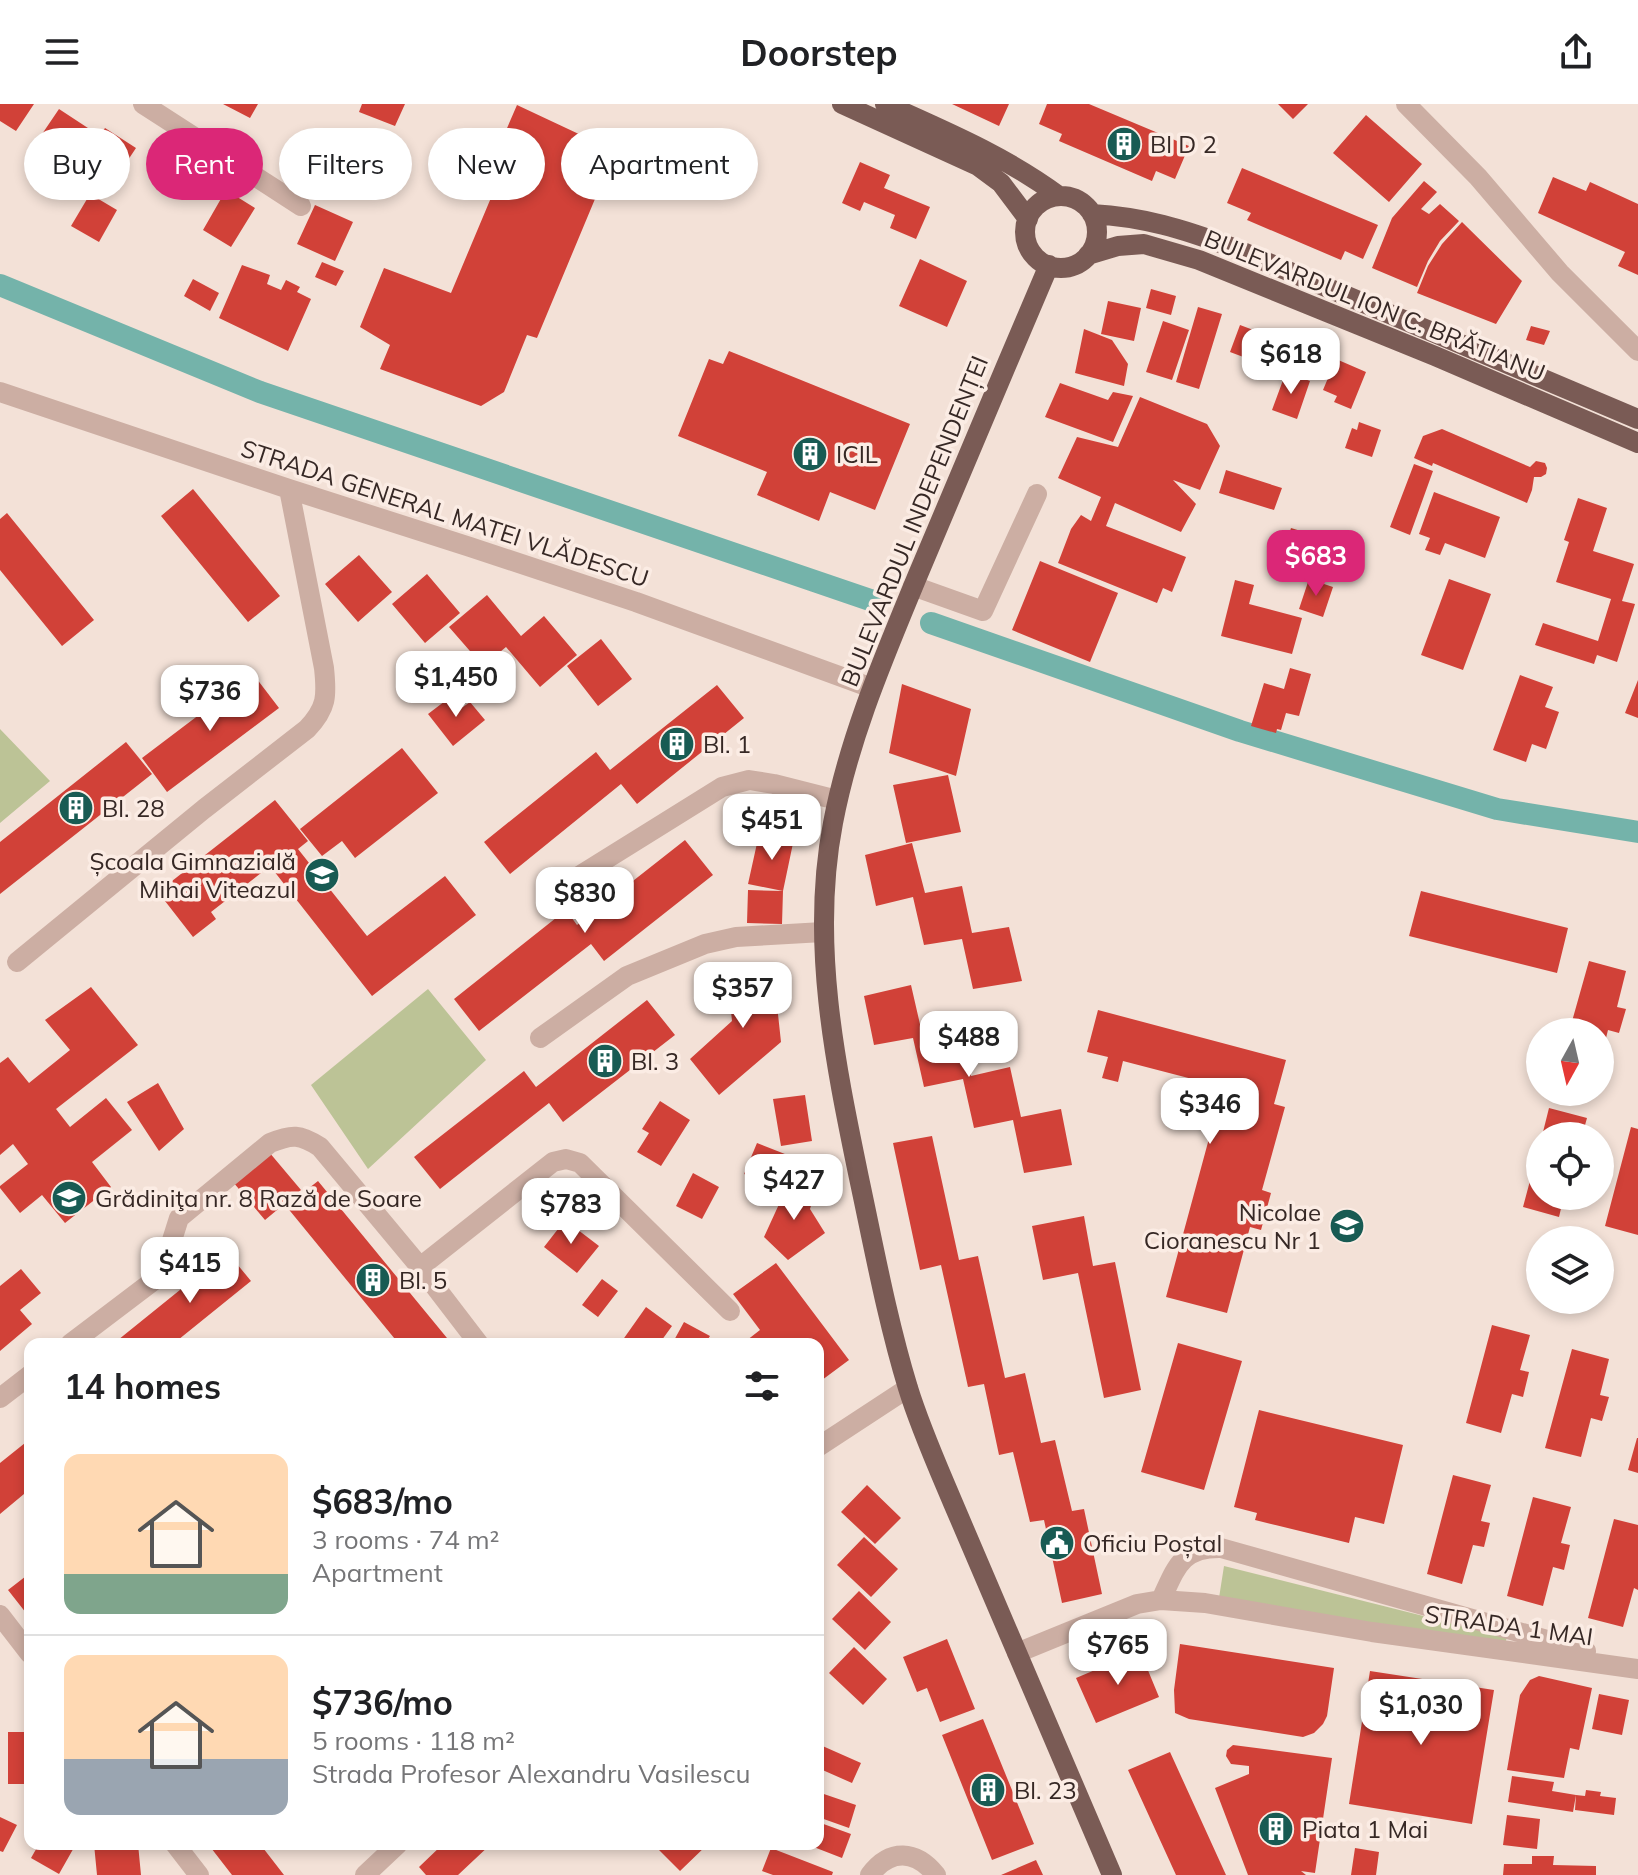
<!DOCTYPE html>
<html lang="en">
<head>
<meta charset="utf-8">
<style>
  :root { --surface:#fff; --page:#f2f2f2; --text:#202124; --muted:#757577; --line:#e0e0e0; --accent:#db2777 }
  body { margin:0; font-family:Mulish,sans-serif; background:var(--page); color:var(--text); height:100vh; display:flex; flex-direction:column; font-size:30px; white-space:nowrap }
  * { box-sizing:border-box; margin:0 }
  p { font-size:26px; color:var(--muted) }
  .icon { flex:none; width:44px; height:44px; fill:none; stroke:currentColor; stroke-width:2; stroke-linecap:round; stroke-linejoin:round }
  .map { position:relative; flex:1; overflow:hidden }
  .drawer { position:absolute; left:24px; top:1234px; width:800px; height:512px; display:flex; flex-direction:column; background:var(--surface); border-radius:16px; box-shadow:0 4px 12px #0003 }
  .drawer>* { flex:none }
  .banner { position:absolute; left:24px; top:24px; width:800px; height:72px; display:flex; gap:16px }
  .needle { width:52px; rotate:188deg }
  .fabs { position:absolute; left:1526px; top:914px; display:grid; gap:16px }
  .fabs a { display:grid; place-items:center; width:88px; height:88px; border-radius:50%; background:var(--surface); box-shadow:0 4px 12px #0003; font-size:40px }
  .price { position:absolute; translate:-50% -68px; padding:0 18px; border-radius:16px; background:#fff; color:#222; font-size:26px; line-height:52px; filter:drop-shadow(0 2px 4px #0008) }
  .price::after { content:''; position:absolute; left:50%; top:48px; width:24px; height:18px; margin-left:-12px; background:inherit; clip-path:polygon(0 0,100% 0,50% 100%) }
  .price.active { background:var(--accent); color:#fff }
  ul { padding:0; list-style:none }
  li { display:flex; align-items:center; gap:24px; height:200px; padding:0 40px }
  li+li { border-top:2px solid var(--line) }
  li span { display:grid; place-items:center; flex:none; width:224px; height:160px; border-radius:16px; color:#555 }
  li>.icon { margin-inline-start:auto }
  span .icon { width:96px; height:96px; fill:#fffc; stroke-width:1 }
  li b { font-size:34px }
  h2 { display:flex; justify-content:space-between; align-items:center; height:96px; padding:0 40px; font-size:34px }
  .pill { padding:0 28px; border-radius:36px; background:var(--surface); box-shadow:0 4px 12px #0003; font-size:28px; line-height:72px }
  .pill.active { background:var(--accent); color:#fff }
  header { display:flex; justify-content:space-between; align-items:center; height:104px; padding:0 40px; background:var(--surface); font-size:36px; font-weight:700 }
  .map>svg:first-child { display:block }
  .green { fill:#bcc396 }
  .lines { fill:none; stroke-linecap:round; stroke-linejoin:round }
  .canal { stroke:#74b3aa; stroke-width:22 }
  .building { fill:#d14138 }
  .minor { stroke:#ccaea3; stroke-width:20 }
  .major { stroke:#7a5b55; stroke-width:20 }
  .labels { text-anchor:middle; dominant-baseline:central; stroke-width:7; stroke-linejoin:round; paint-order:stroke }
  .poi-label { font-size:24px; fill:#362825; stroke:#fbece4; text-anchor:start }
  .street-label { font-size:24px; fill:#362825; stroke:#fbece4 }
</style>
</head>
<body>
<header><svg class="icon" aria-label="menu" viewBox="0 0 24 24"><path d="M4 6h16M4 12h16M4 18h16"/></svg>Doorstep<svg class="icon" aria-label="share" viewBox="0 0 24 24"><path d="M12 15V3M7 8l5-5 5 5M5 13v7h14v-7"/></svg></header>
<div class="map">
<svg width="1638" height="1771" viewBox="0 0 1638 1771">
  <rect width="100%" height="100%" fill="#f3e1d7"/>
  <path class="green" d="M0 625 50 677 0 719Z
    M428 885 486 956 368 1065 311 981Z
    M1224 1462 1507 1533 1505 1540 1219 1494Z"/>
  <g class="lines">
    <path class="canal" d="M0 181 260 288 873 497
      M931 519 1240 627 1497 705 1638 728"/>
  </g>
  <path class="building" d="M0 0H34L16 27 0 17Z
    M223 0H258L250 14Z
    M362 0H405L395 22 359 8Z
    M952 0H1009L999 22Z
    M1047 0H1089L1189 42 1175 75 1156 67 1152 77 1059 37 1062 30 1039 20Z
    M1278 0H1308L1293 15Z
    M517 1 615 47 537 234 527 231 504 288 481 302 380 265 390 241 360 223 384 164 451 189 493 89 482 82Z
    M59 5 91 26 70 58 38 36Z
    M1366 11 1422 60 1389 98 1333 49Z
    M105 24 136 44 114 77 83 57Z
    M344 34 386 50 369 89 327 70Z
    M860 58 890 71 884 84 930 103 916 135 890 124 895 111 864 98 860 107 842 99Z
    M1242 64 1378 121 1363 155 1345 147 1341 156 1247 116 1251 109 1227 99Z
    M1553 73 1586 87 1590 78 1638 100V171L1618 162 1625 148 1538 109Z
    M1424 77 1437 88 1421 105 1429 110 1440 100 1459 117 1440 137 1428 157 1417 183 1372 164 1392 114Z
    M226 86 255 104 231 143 203 126Z
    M90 90 117 106 99 138 71 122Z
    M315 101 353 118 335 157 297 140Z
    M1462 118 1522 177 1496 220 1417 189 1428 162 1442 140Z
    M920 155 967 177 947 223 899 202Z
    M322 158 344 167 336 182 315 173Z
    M242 161 270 171 267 180 281 186 286 176 300 183 297 188 311 195 288 247 219 214Z
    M193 175 219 189 210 207 184 192Z
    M1151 185 1176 192 1171 211 1146 204Z
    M1108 197 1141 204 1134 237 1101 230Z
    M1198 203 1222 210 1199 285 1176 278Z
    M1163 217 1189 226 1172 276 1146 268Z
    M1240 221 1264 230 1254 257 1230 248Z
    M1531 222 1550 227 1544 241 1526 236Z
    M1084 225 1112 236 1128 260 1124 282 1075 269Z
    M1276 230 1320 249 1311 270 1284 258 1279 269 1263 262Z
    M729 247 910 320 875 406 830 388 819 417 757 391 767 368 678 332 709 255 723 260Z
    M1336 255 1366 268 1351 305 1334 298 1337 292 1323 286Z
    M1286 268 1310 277 1297 315 1272 306Z
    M1060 279 1108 296 1113 288 1133 292 1113 338 1045 313Z
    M1140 293 1207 320 1220 342 1200 386 1173 376 1196 400 1181 428 1115 399 1106 422 1186 453 1172 488 1163 484 1157 499 1058 459 1071 425 1081 411 1091 417 1101 393 1058 374 1077 333 1118 343Z
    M1359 318 1381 326 1372 353 1345 344 1352 324 1357 326Z
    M1442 325 1530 363 1536 357 1545 359 1547 364 1546 370 1541 373H1534L1532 386 1527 399 1433 359 1432 362 1414 354 1423 332Z
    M1414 360 1433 367 1410 431 1390 423Z
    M1226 366 1282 384 1274 406 1219 389Z
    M193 385 280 492 248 518 161 412Z
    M1434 388 1500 413 1485 454 1445 439 1440 451 1425 446 1430 434 1419 430Z
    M1578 394 1607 404 1593 447 1634 460 1622 497 1635 500 1617 558 1597 551 1594 560 1535 541 1543 519 1598 537 1611 495 1556 478 1569 438 1564 436Z
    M7 409 94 516 62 542 0 466V415Z
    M1291 424 1353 443 1348 460 1286 440Z
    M359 451 392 488 358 518 325 480Z
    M1040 457 1118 489 1090 558 1012 526Z
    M427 470 460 509 425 539 392 500Z
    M1309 475 1333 483 1323 513 1299 505Z
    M1449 475 1491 490 1463 566 1421 551Z
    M1235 476 1254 481 1249 500 1302 514 1292 550 1221 532Z
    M487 491 521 532 544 512 577 551 540 583 506 543 483 562 449 523Z
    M601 535 632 575 598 602 567 562Z
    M1290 564 1311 570 1299 612 1286 609 1281 626 1277 625 1276 629 1251 622 1264 579 1284 585Z
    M253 570 279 604 167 688 142 654Z
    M1520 571 1553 583 1545 603 1559 608 1546 645 1532 640 1526 658 1493 646Z
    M1638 576V614L1625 609Z
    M902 580 971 605 956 672 889 649Z
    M717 581 744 614 637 700 621 680 510 770 484 738 596 648 610 666Z
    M453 591 463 603 470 598 485 616 453 642 428 610Z
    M126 638 152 670 0 790V738Z
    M402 644 438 689 355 754 342 737 322 752 300 725Z
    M948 671 961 728 906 739 893 681Z
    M767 694 801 701 783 787 782 820 747 819 748 786 783 787 748 780Z
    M275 696 308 737 298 745 367 832 445 772 476 811 372 892 270 762 211 808 216 815 193 833 158 788Z
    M685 736 713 771 604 857 591 840 479 927 454 895 566 806 577 821Z
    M912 739 925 789 962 782 972 829 1009 823 1022 877 973 885 962 835 924 841 913 793 876 802 865 751Z
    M1421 787 1568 824 1557 869 1409 832Z
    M1589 857 1626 867 1617 903 1626 905 1619 929 1608 926 1601 954 1600 928H1569Z
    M773 864 781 938 719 991 690 955 732 917 727 869Z
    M911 881 922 929 961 922 971 972 1010 963 1021 1013 1061 1005 1072 1061 1024 1069 1013 1016 974 1024 963 975 924 983 913 934 874 941 864 892Z
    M91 883 138 941 56 1005 70 1023 106 994 132 1026 92 1058 111 1083 65 1119 42 1091 20 1109 0 1084V1082L28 1060 13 1040 0 1051V959L8 953 29 979 70 946 45 916Z
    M647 896 675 931 563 1018 549 999 440 1085 414 1053 524 967 536 983Z
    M1098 906 1286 956 1274 1000 1285 1003 1262 1086 1271 1089 1261 1126 1250 1123 1227 1209 1166 1193 1223 983 1123 957 1118 978 1102 974 1108 953 1087 948Z
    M158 979 184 1025 159 1047 127 998Z
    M805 991 812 1037 781 1042 773 995Z
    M660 997 690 1016 661 1062 637 1048 649 1029 642 1025Z
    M1549 1004 1587 1014 1582 1032H1542Z
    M1631 1023 1638 1025V1131L1605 1122Z
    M932 1032 959 1156 978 1152 1005 1274 1025 1269 1041 1339 1055 1336 1072 1407 1084 1405 1102 1490 1062 1499 1044 1416 1030 1418 1013 1348 999 1351 984 1280 968 1283 941 1161 920 1166 893 1039Z
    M757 1039 790 1052 777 1084 744 1070Z
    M1539 1043 1540 1092H1564L1559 1113 1523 1103Z
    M269 1048 301 1086 265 1116 233 1078Z
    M693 1069 719 1083 702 1115 676 1102Z
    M791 1074 815 1089 810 1105 825 1129 788 1156 764 1133Z
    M318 1077 447 1234 440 1240H399L286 1102Z
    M1084 1112 1093 1162 1115 1158 1141 1286 1104 1294 1078 1169 1043 1176 1032 1122Z
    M565 1116 599 1142 577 1169 544 1143Z
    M227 1148 251 1177 173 1240H113Z
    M776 1159 849 1256 818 1279V1240H742L760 1226 733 1190Z
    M21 1165 41 1189 20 1206 32 1220 0 1247V1182Z
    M602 1175 618 1187 598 1213 582 1201Z
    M646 1203 672 1222 659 1240H626L622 1237Z
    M684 1218 710 1232 705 1240H672Z
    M1492 1221 1530 1231 1520 1266 1529 1268 1523 1293 1512 1290 1501 1329 1466 1319Z
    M1178 1239 1242 1257 1204 1386 1141 1368Z
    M1572 1245 1609 1255 1600 1291 1609 1293 1602 1317 1591 1314 1581 1353 1545 1344Z
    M1259 1306 1403 1341 1384 1420 1355 1413 1349 1439 1255 1416 1257 1409 1234 1403Z
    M1637 1334H1638V1369L1628 1366Z
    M30 1335V1385L0 1410V1359Z
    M1453 1371 1491 1381 1481 1417 1490 1419 1484 1443 1473 1441 1462 1480 1427 1470Z
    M867 1381 901 1414 875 1440 841 1408Z
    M1533 1393 1571 1403 1561 1439 1570 1441 1564 1466 1553 1463 1543 1502 1507 1492Z
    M1614 1415 1638 1421V1486L1634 1484 1623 1523 1588 1514Z
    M864 1433 898 1465 871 1493 837 1461Z
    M30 1469V1514L8 1486Z
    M859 1487 891 1518 865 1546 832 1515Z
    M947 1535 975 1605 940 1618 927 1584 917 1588 903 1553Z
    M1180 1540 1334 1564 1327 1612 1323 1620 1314 1629 1303 1633 1189 1615 1175 1609 1174 1586Z
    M854 1543 887 1575 863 1601 829 1569Z
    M1140 1547 1159 1593 1096 1619 1076 1574Z
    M1370 1567 1494 1586 1472 1720 1349 1700Z
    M1539 1572 1592 1584 1579 1646 1570 1644 1564 1674 1507 1666 1520 1591 1530 1576Z
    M1599 1590 1629 1596 1622 1631 1592 1625Z
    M983 1615 1034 1740 992 1756 942 1631Z
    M8 1628H30V1680H8Z
    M818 1640 861 1659 852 1679 818 1664Z
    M1233 1641 1332 1654 1315 1769 1301 1767 1306 1771H1248L1215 1684 1249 1670V1662L1231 1660 1226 1652 1227 1646Z
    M1170 1648 1226 1771H1176L1128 1666Z
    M1512 1672 1554 1678 1552 1687 1576 1691 1573 1708 1508 1698Z
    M1586 1686 1601 1688 1600 1692 1616 1694 1614 1711 1575 1706 1576 1691 1585 1692Z
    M818 1688 856 1701 849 1724 818 1713Z
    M1507 1711 1540 1715 1537 1745 1503 1741Z
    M0 1713 17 1721 3 1748 0 1747Z
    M818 1718 851 1730 842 1754 806 1740H818Z
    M39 1740H76L59 1770 31 1754Z
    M94 1740H138L141 1771H97Z
    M208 1740H260L284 1771H232Z
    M443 1740H491L458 1771H426L419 1763Z
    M657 1740H708L680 1767 655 1742Z
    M771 1744 833 1768 832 1771H773L762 1767Z
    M1355 1744 1379 1748 1376 1771H1351Z
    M1532 1752H1554L1553 1761 1596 1762V1771H1503L1504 1760H1532Z
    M1036 1756 1043 1771H1001Z"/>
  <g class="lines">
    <path class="minor" d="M143 0 301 102
      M1406 0 1478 73 1560 169 1638 247
      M0 288 289 385 470 443 636 498 872 584
      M913 482 983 507 1037 390
      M547 792 722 683 749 676 774 680 837 696
      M17 858 204 705 307 625C327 604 327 592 324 564L289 385
      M540 934 627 872 705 840 736 833 823 828
      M420 1163 553 1058 566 1055 580 1059 730 1207
      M70 1240 161 1171 179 1114 270 1039C292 1030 300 1030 320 1043L420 1163 479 1240
      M0 1294 30 1271
      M818 1343 908 1284
      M1161 1496C1176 1464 1181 1443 1221 1444L1586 1547
      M0 1511 30 1550
      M1017 1549 1137 1500 1161 1496 1205 1499 1372 1528 1638 1565
      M175 1740 199 1771
      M365 1771 398 1740
      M870 1771C890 1744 916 1746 936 1771"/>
    <path class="major" d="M842 0 978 62 1001 79 1028 115
      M885 0C945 27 1005 52 1059 92
      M1025 128a36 36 0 1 1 72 0a36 36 0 1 1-72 0Z
      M1092 110C1144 113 1183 125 1231 143L1638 315
      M1088 151 1118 142 1144 140 1199 156 1435 252 1638 339
      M1049 161C1005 265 960 369 917 473 884 553 849 634 833 719 810 838 835 958 859 1074 874 1144 887 1215 908 1284 920 1323 937 1361 953 1399L1112 1771"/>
  </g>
  <defs>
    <symbol id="building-disc" viewBox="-11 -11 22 22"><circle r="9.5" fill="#185b53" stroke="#fbece4"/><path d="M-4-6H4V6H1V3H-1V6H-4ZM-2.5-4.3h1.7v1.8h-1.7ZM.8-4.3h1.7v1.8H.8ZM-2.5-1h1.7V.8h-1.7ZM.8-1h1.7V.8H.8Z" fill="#fff"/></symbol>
    <symbol id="school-disc" viewBox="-11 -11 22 22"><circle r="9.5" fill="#185b53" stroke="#fbece4"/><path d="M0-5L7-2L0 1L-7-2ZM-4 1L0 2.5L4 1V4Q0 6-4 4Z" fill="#fff"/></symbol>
    <symbol id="civic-disc" viewBox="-11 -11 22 22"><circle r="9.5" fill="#185b53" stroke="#fbece4"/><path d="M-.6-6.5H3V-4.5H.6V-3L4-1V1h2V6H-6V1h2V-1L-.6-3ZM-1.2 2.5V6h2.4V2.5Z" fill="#fff"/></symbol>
  </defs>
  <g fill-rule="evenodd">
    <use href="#building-disc" x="1104" y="20" width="40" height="40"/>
    <use href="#building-disc" x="790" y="330" width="40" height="40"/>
    <use href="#building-disc" x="657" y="620" width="40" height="40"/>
    <use href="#building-disc" x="56" y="684" width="40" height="40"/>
    <use href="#school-disc" x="302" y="751" width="40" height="40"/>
    <use href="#building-disc" x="585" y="937" width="40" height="40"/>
    <use href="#school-disc" x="49" y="1074" width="40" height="40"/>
    <use href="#school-disc" x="1327" y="1102" width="40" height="40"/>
    <use href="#building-disc" x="353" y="1156" width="40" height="40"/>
    <use href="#civic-disc" x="1037" y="1419" width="40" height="40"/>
    <use href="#building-disc" x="968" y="1666" width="40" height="40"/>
    <use href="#building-disc" x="1256" y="1705" width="40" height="40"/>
  </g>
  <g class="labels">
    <g class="poi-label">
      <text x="1150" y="40">Bl D 2</text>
      <text x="836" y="350">ICIL</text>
      <text x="703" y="640">Bl. 1</text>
      <text x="102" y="704">Bl. 28</text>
      <text x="296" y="757" text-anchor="end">Școala Gimnazială<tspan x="296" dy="28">Mihai Viteazul</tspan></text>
      <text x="631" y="957">Bl. 3</text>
      <text x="95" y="1094">Grădiniţa nr. 8 Rază de Soare</text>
      <text x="1321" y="1108" text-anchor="end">Nicolae<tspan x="1321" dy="28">Cioranescu Nr 1</tspan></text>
      <text x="399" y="1176">Bl. 5</text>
      <text x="1083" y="1439">Oficiu Poștal</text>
      <text x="1014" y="1686">Bl. 23</text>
      <text x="1302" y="1725">Piata 1 Mai</text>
    </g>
    <g class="street-label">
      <text transform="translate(1375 201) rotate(22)">BULEVARDUL ION C. BRĂTIANU</text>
      <text transform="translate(445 409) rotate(18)">STRADA GENERAL MATEI VLĂDESCU</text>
      <text transform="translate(914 417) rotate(-68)">BULEVARDUL INDEPENDENȚEI</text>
      <text transform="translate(1509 1521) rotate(8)">STRADA 1 MAI</text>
    </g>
  </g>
</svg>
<div class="fabs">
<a><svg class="needle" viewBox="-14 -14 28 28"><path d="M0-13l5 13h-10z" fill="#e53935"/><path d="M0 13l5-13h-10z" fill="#757577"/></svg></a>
<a><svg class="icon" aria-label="locate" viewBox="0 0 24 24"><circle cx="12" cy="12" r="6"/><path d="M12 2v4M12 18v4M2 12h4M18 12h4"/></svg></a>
<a><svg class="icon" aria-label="layers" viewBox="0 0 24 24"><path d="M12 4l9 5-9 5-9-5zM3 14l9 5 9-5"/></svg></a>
</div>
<b class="price" style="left:1291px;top:292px">$618</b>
<b class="price active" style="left:1316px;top:494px">$683</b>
<b class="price" style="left:456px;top:615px">$1,450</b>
<b class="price" style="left:210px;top:629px">$736</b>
<b class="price" style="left:772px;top:758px">$451</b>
<b class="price" style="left:585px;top:831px">$830</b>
<b class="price" style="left:743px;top:926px">$357</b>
<b class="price" style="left:969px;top:975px">$488</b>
<b class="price" style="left:1210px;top:1042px">$346</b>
<b class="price" style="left:794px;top:1118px">$427</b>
<b class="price" style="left:571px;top:1142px">$783</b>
<b class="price" style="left:190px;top:1201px">$415</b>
<b class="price" style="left:1118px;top:1583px">$765</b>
<b class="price" style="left:1421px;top:1643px">$1,030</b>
<div class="banner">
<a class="pill">Buy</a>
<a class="pill active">Rent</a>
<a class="pill">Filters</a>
<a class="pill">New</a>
<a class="pill">Apartment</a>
</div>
<section class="drawer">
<h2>14 homes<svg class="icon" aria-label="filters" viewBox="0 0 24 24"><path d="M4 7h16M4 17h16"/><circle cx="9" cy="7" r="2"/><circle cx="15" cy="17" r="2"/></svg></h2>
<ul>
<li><span style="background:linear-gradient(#ffd9b3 75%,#7fa58c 0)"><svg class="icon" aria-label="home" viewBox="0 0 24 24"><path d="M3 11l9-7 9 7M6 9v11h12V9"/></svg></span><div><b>$683/mo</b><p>3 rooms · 74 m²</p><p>Apartment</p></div></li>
<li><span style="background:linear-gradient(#ffd9b3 65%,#9aa5b1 0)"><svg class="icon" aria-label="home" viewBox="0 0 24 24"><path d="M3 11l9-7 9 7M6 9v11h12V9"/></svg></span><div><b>$736/mo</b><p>5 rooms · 118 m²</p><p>Strada Profesor Alexandru Vasilescu</p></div></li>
</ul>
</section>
</div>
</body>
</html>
